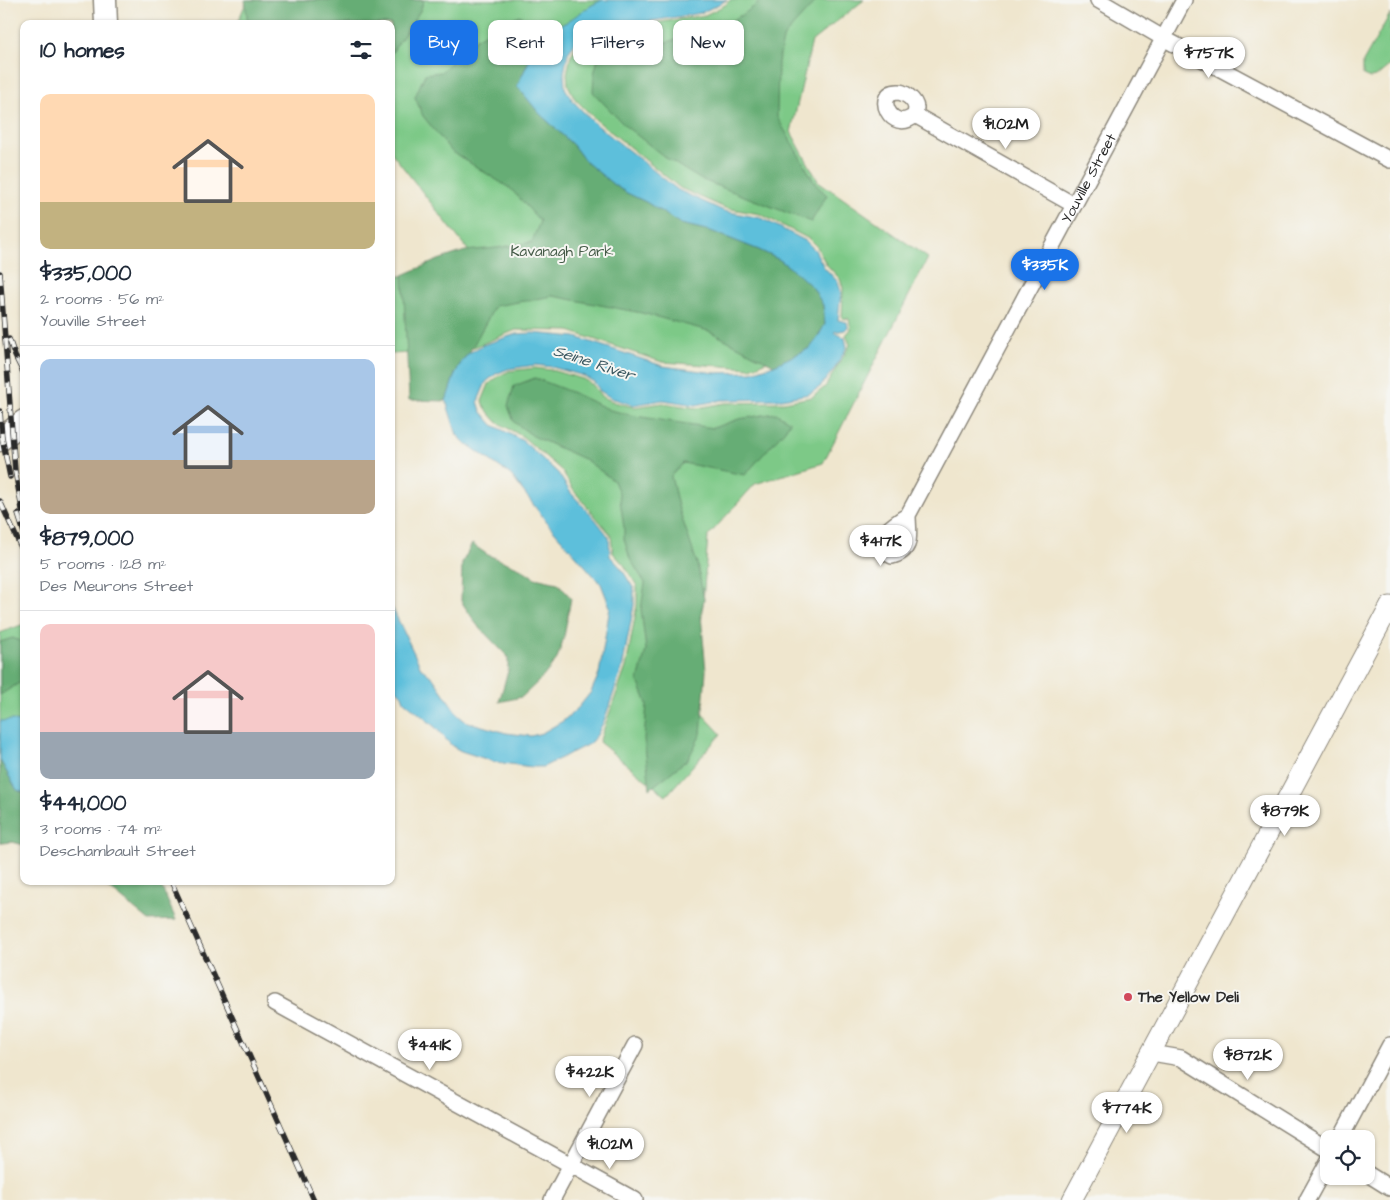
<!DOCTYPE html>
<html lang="en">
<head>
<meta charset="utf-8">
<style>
  :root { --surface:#fff; --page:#f2f2f3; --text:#1f2937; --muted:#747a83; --line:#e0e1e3; --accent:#1a73e8 }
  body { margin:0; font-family:"Architects Daughter",sans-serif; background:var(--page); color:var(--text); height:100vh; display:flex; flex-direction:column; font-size:19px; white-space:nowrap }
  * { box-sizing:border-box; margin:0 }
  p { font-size:16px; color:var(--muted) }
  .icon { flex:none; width:28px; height:28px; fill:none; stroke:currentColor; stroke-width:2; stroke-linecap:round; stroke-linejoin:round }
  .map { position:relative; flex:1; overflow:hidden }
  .panel { position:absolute; left:20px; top:20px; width:375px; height:865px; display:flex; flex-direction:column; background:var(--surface); border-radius:10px; box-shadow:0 1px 4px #0004 }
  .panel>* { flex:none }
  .top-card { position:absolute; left:410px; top:20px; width:475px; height:45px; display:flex; gap:10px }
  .controls { position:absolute; left:1320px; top:1130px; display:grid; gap:10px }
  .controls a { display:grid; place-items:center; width:55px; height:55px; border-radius:10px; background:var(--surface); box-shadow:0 1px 4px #0004; font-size:25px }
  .price { position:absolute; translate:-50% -42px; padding:0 11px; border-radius:18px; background:#fff; color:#222; font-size:16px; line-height:32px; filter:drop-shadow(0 1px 2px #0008) }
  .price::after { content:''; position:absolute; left:50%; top:30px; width:15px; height:11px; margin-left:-8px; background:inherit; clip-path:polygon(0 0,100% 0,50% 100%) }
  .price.selected { background:var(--accent); color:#fff }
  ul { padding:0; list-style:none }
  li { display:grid; align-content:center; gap:10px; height:265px; padding:0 20px }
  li+li { border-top:1px solid var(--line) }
  li span { display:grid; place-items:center; height:155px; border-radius:10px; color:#555 }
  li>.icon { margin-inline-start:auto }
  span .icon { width:90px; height:90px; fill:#fffc; stroke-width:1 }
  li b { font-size:21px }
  h2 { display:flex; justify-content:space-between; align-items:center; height:60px; padding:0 20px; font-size:21px }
  .tag { padding:0 18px; border-radius:10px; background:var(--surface); box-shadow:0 1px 4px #0004; font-size:18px; line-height:45px }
  .tag.selected { background:var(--accent); color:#fff }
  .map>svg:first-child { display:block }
  .green { fill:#7dc987; stroke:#547a59 }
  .forest { fill:#66ad74; stroke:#486c50 }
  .water { fill:#5dbfdb; stroke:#447583 }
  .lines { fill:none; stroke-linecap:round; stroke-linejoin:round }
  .minor-casing { stroke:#8d887c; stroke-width:18 }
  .tertiary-casing { stroke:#8d887c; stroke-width:21 }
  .secondary-casing { stroke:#8d887c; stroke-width:25 }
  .minor { stroke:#fff; stroke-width:15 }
  .tertiary { stroke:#fff; stroke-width:19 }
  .secondary { stroke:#fff; stroke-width:22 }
  .rail-casing { stroke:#2b2b2b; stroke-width:5.5 }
  .rail { stroke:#f6f6f2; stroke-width:4; stroke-dasharray:11; stroke-linecap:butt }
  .poi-dot { fill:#d1495b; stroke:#f6f6f2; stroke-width:2 }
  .labels { text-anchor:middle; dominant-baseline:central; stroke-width:4; stroke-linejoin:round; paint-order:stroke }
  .street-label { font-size:15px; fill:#2b2b2b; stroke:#f6f6f2 }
  .park-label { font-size:15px; fill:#445a47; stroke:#f6f6f2 }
  .poi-label { font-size:15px; font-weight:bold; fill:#2b2b2b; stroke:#f6f6f2; text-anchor:start }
  .water-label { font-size:16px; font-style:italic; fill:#3a5760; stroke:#f6f6f2 }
</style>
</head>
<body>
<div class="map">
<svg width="1390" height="1200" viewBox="0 0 1390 1200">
  <rect width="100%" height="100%" fill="#f6f6f2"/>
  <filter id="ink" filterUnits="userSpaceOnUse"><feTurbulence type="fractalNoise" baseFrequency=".02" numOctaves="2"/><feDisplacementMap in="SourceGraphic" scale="10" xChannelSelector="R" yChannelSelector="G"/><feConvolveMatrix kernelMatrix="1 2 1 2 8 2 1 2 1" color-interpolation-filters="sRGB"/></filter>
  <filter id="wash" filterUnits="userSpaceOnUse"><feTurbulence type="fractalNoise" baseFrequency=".0096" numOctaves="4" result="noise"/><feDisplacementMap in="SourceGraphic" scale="20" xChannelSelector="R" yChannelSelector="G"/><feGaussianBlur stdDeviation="1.12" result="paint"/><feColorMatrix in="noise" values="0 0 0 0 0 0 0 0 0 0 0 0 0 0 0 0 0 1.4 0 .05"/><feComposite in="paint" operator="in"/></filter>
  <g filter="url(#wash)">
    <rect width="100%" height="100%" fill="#efe6ce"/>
    <path class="green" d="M247 0H603L510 83 806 344 751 368 662 362 569 331 516 330 467 350 391 354V277L482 268 391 152V24H237Z
      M730 0H864L812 41 791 132 818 181 928 258 823 463 755 484 708 536 695 706 721 734 666 796 599 742 626 667 637 605V586L624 565 613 553 611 535 574 491 561 470 523 437 497 422 484 407 482 401 489 384 499 376 509 371 535 368 551 370 583 379 593 385 601 396 614 402 634 407 663 403 697 408 725 403 784 402 812 397 825 387 850 345 846 335 851 329 849 319 842 318 843 288 840 279 826 264 817 247 809 239 760 214 725 208 680 188 595 119 575 99 568 85 567 73 571 55 579 42 587 34 705 15 725 5Z
      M1390 14V65L1376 77 1370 78 1363 75V62Z
      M24 624V845L13 842 0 843V633Z"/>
    <path class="forest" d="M245 0H424L420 11 391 54V24H248Z
      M762 0H817L784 36 778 62 777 117 816 185 827 195 811 222 700 179 666 158 624 125 593 92 594 74 599 55C655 43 718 39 762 0Z
      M519 15 546 33 536 46 517 86 539 113 573 145 585 161 614 185 627 193 646 202 681 224 711 231 759 250 780 260 798 274 813 287 823 305 825 324 817 339 810 348 774 365 709 331 642 313 553 296 495 306 469 353 462 361 455 374 446 401 409 400 403 275 438 260 465 251 497 248 532 242 540 221 511 189 451 151 423 116 415 97 425 74 441 72 477 38Z
      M535 378 576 394 610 410 635 416 713 428 739 419 776 413 790 422 785 430 745 475 683 463 671 476 678 506 697 563 704 599 701 615 706 671 701 734 688 759 650 789 644 739 647 704 638 681 646 650 641 609 645 583 630 559 624 539V528L619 493 614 481 586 460 533 436 514 422 508 406 514 386Z
      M472 544 488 555 520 568 535 578 558 583 571 598 564 637 557 659 543 677 522 697 499 702 508 671V657L477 625 461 601 462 563Z
      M13 638 24 643V680L0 695V642Z
      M0 760 17 790 24 793V845L13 842 0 843Z
      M97 881H159L176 920 149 921 115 893Z"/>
    <path class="water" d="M602 0H727L701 13 585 32 577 40 568 53 564 73 565 88 573 101 592 121 678 190 724 211 761 218 806 241 815 250 824 267 838 282 841 292 838 320 847 322 848 327 845 330 834 332 845 338 847 347 835 368 820 387 809 394 782 399 722 400 696 405 663 400 633 405 611 398 600 391 594 382 584 376 552 367 535 365 508 369 496 374 486 382 478 401 481 411 493 425 523 441 558 473 571 493 595 519 609 537 610 556 621 568 634 589V605L622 669 604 721 597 735 589 744 543 767H532L495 762 461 751 452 746 435 727 404 701 402 695 391 684V605L421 668 433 678 459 716 465 721 506 733 531 736 542 733 563 721 578 708 591 692 599 674 610 607 601 584 548 524 511 475 464 442 457 435 446 401 455 374 462 361 469 353 483 345 516 334 533 333 576 337 663 366 716 373 752 372 774 365 810 348 817 339 825 324 823 305 813 288 798 274 780 260 759 250 711 231 681 224 646 202 627 193 614 185 585 161 573 145 539 113 517 86 536 46 546 33 554 26 565 23 592 5Z
      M13 720 24 724V793L17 790 14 785 0 760V721Z"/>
  </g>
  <g filter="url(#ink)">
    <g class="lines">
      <defs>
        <g id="minor">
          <path d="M1098 0 1163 38 1390 160"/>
          <path d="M915 115C915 115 916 108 916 108 915 100 906 93 899 92 872 91 891 136 915 115L1074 205"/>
          <path id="s1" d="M908 515C894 525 864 541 892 556 914 550 908 534 908 515L1184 0"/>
          <path d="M275 1003 635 1200"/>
          <path d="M1152 1053 1181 1058 1329 1150"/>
          <path d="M1340 1139 1390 1045"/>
          <path d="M1366 1173 1390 1188"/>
          <path d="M552 1200 635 1045"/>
          <path d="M1307 1200 1329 1160"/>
        </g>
        <path id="tertiary" d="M1072 1200 1390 606"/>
        <path id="secondary" d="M105 0 106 24
          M0 440 24 421"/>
      </defs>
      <use href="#minor" class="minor-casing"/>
      <use href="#tertiary" class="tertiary-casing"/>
      <use href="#secondary" class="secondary-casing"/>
      <use href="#minor" class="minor"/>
      <use href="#tertiary" class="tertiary"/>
      <use href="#secondary" class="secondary"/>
      <defs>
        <path id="rail" d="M0 273 15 471 24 520
          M9 339 15 356 24 374
          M0 411 2 438 10 477
          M0 501 24 554
          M18 514 24 533
          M171 881 314 1200"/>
      </defs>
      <use href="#rail" class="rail-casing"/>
      <use href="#rail" class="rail"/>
    </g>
  </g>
  <circle class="poi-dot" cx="1128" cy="997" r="5"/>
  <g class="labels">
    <g class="street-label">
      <text stroke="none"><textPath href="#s1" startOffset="490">Youville Street</textPath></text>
    </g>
    <g class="park-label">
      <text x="562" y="251">Kavanagh Park</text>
    </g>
    <g class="poi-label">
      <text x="1138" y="997">The Yellow Deli</text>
    </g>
    <g class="water-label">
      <text transform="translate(594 363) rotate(18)">Seine River</text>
    </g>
  </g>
</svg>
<div class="controls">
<a><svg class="icon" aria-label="locate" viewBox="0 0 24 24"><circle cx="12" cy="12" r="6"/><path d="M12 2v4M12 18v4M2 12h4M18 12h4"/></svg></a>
</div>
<b class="price" style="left:1209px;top:79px">$757K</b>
<b class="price" style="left:1006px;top:150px">$1.02M</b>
<b class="price selected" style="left:1045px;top:291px">$335K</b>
<b class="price" style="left:881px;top:567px">$417K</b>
<b class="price" style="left:1285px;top:837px">$879K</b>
<b class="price" style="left:430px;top:1071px">$441K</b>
<b class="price" style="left:1248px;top:1081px">$872K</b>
<b class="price" style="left:590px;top:1098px">$422K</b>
<b class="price" style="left:1127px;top:1134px">$774K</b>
<b class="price" style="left:610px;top:1170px">$1.02M</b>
<div class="top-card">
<a class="tag selected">Buy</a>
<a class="tag">Rent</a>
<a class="tag">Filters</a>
<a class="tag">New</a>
</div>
<section class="panel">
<h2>10 homes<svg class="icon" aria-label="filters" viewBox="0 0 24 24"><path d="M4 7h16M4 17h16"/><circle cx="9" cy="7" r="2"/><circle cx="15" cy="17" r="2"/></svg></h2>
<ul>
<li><span style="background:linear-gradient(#ffd9b3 70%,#c2b280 0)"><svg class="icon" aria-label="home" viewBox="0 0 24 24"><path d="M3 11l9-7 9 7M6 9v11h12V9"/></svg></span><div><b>$335,000</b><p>2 rooms · 56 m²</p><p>Youville Street</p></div></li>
<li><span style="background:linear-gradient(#a9c7e8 65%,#b9a48a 0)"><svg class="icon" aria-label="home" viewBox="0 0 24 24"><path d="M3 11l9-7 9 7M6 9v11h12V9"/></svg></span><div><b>$879,000</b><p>5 rooms · 128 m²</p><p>Des Meurons Street</p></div></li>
<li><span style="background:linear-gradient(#f6c9c9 70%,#9aa5b1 0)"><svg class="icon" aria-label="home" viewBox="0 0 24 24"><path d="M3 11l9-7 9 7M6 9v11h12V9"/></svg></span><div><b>$441,000</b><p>3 rooms · 74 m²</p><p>Deschambault Street</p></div></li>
</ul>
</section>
</div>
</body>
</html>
